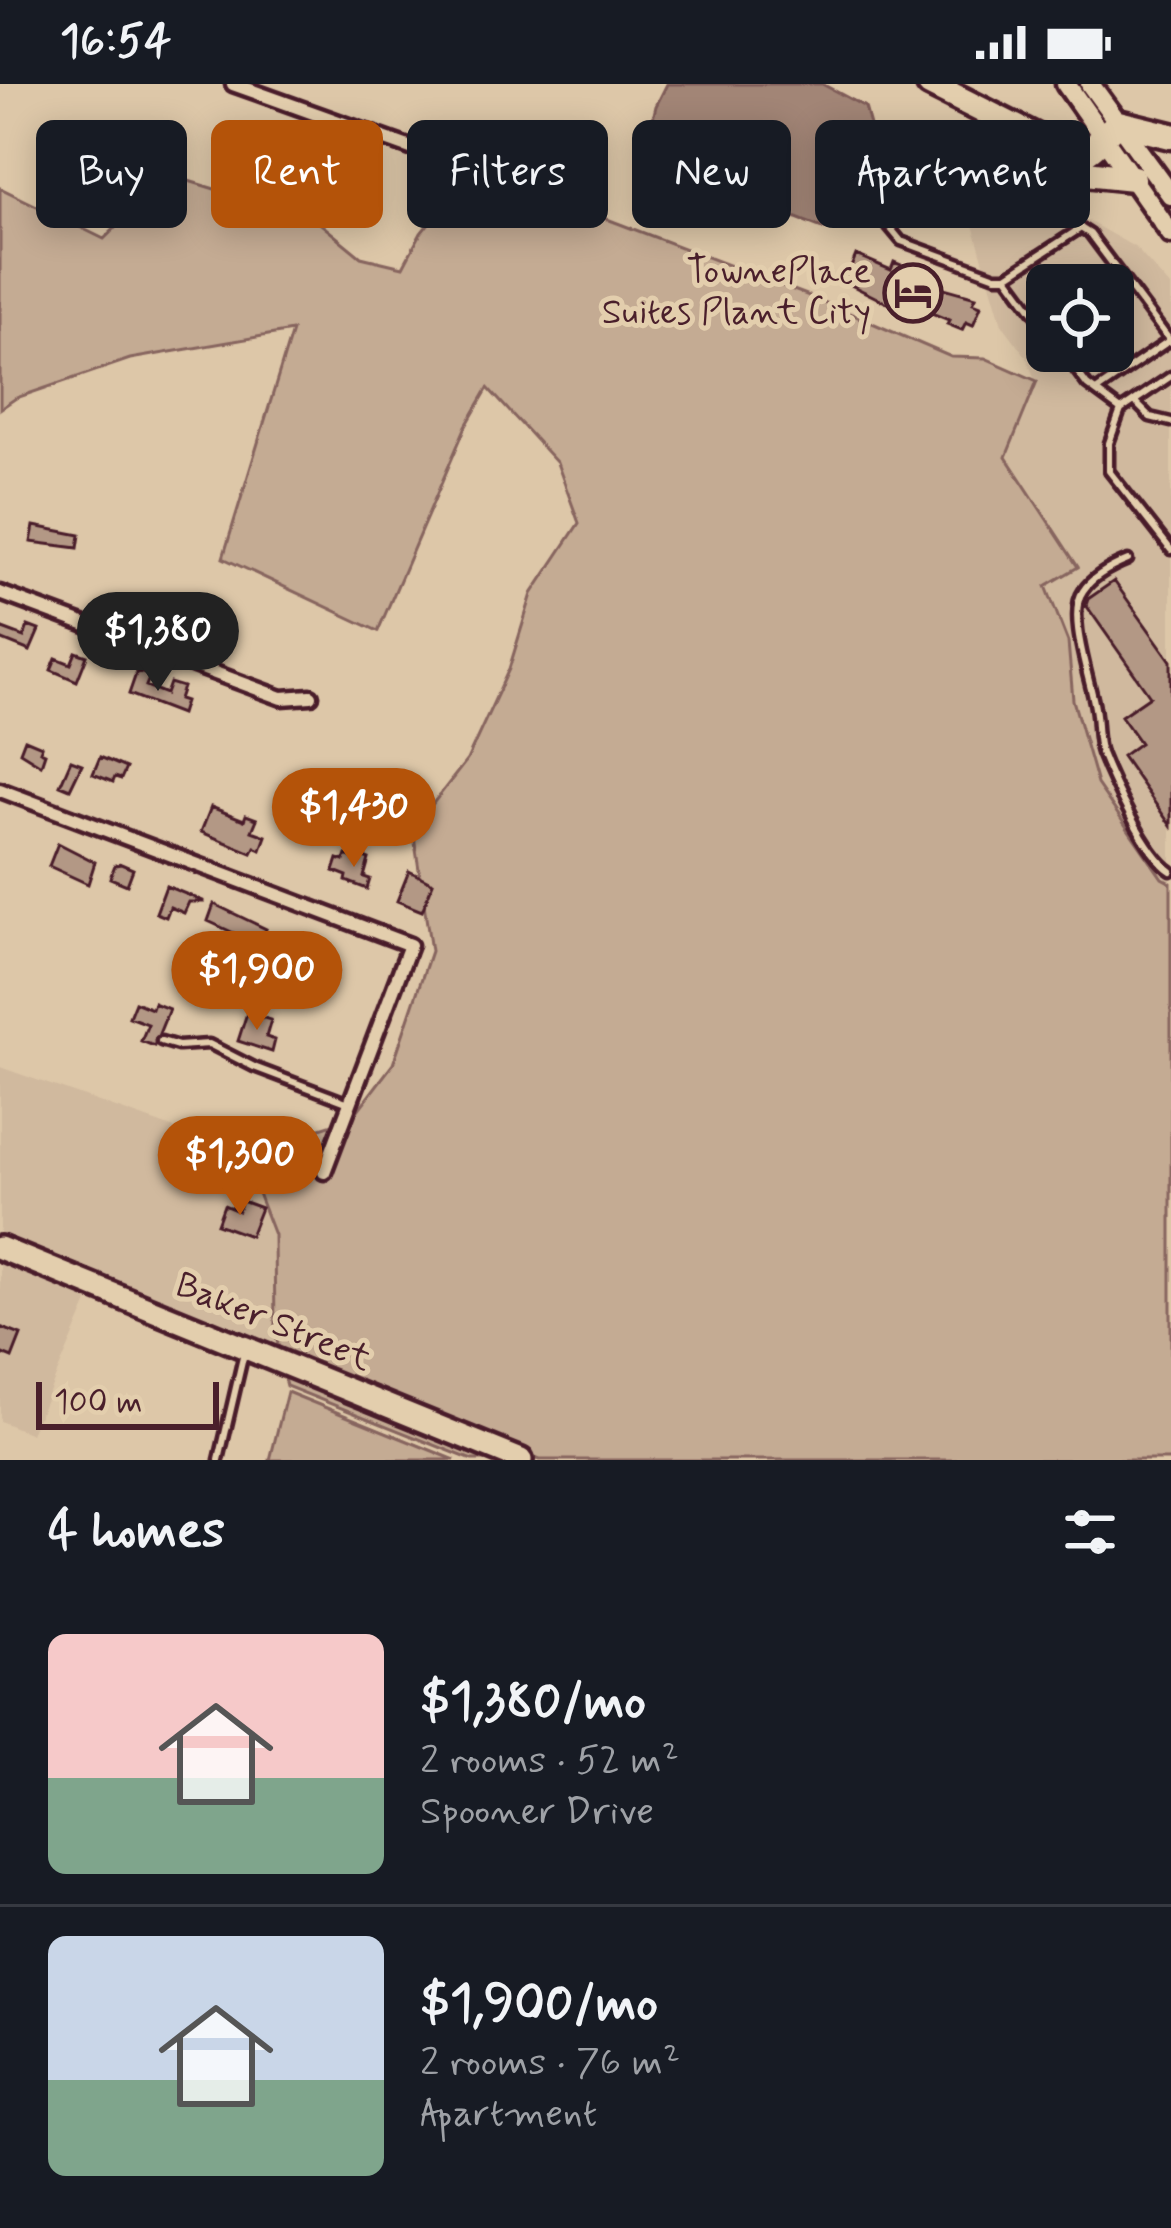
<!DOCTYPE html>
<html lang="en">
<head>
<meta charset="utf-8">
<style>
  :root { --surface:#171b24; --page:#20242c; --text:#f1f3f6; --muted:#9ea1a6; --line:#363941; --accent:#b45309 }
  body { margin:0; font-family:Mynerve,sans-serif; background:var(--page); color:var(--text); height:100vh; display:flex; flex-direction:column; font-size:45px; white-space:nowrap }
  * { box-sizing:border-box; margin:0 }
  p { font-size:39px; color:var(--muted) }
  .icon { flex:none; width:66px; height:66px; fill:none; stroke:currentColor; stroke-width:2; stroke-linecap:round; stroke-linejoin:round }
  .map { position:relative; height:1376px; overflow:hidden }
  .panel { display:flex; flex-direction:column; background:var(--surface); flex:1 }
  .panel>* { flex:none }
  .guide { position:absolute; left:36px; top:36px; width:1101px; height:108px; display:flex; gap:24px }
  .controls { position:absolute; left:1026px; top:180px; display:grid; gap:24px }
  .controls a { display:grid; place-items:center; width:108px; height:108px; border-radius:18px; background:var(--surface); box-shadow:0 6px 30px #0003; font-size:60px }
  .scale { position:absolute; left:36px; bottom:30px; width:183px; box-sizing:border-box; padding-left:12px; border:6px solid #4a1f2b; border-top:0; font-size:33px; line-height:42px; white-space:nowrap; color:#4a1f2b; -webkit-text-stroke:9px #e3cead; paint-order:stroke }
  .price { position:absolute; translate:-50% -102px; padding:0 27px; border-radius:42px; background:var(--accent); color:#fff; font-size:39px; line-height:78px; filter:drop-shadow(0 3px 6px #0008) }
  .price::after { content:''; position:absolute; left:50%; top:72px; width:36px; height:27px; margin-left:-18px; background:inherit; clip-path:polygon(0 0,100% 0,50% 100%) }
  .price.on { background:#222; color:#fff }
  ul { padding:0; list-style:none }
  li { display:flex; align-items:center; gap:36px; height:300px; padding:0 48px }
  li+li { border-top:3px solid var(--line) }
  li span { display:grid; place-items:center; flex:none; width:336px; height:240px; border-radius:18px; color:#555 }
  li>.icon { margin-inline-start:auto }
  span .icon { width:144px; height:144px; fill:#fffc; stroke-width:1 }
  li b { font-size:51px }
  h2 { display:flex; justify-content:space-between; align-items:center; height:144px; padding:0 48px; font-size:51px }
  .chip { padding:0 42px; border-radius:18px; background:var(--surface); box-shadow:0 6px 30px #0003; font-size:42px; line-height:108px }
  .chip.on { background:var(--accent); color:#fff }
  .status { display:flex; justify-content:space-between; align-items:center; height:84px; padding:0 60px; background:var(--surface); direction:ltr }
  .status svg { height:33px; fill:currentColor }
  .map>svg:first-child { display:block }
  .built { fill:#d0b99e; fill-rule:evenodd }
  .green { fill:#c4ab93; stroke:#87655f; stroke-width:3 }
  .water { fill:#a28576; stroke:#7f5c58; stroke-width:3 }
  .building { fill:#b39885; stroke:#4a1f2b; stroke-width:3 }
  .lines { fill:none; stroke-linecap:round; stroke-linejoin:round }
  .service-casing { stroke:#4a1f2b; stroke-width:15 }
  .minor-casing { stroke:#4a1f2b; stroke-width:21 }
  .secondary-casing { stroke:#4a1f2b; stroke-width:27 }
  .primary-casing { stroke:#4a1f2b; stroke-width:30 }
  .motorway-casing { stroke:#4a1f2b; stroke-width:33 }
  .service { stroke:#e3cead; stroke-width:6 }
  .minor { stroke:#e3cead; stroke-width:12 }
  .secondary { stroke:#e3cead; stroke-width:18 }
  .primary { stroke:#e3cead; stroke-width:21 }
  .motorway { stroke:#e3cead; stroke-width:24 }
  .labels { text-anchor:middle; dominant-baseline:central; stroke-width:10; stroke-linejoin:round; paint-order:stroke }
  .poi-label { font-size:36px; fill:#4a1f2b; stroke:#e3cead; text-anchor:end }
  .street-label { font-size:36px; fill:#4a1f2b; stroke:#e3cead }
</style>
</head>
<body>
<div class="status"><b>16:54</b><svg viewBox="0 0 49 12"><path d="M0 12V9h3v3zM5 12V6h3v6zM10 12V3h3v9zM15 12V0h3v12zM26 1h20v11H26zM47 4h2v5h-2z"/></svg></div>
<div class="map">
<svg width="1171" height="1376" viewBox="0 0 1171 1376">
  <rect width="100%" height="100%" fill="#ddc7a8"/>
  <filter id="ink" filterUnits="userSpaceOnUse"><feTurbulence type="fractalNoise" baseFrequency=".00833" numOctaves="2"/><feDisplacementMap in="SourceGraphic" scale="24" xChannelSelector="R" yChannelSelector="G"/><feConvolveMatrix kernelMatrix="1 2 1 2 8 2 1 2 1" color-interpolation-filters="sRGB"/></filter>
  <g filter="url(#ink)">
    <path class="built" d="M1037 108 1136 164 1171 204V799L1162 794 1097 700 1073 616 1068 558 1046 502 1078 483 1006 373 1036 298 1026 272 1002 240 973 141 976 135ZM1047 201H1113V267H1047Z
      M0 983 260 1075 251 1091 274 1151 275 1247 280 1270 0 1156Z
      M0 1172 92 1209 31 1350 0 1337Z"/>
    <path class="green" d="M169 91 316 136 361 173 403 183 421 149 451 112H530L607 135 812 213 951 273 985 274 1037 297 1006 373 1078 483 1046 502 1068 558 1073 616 1097 700 1162 794 1171 799V1376H540L280 1270 275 1247 274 1151 251 1091 270 1060 352 1034 393 980 431 867 413 745 467 676 509 585 532 510 579 439 557 379 488 304 466 342 378 547 223 474 292 247 130 275 16 314 0 325V104L104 155Z
      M282 1287 502 1376H472L286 1302Z
      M287 1308 455 1376H270Z"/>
    <path class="water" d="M667 0H822L865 23 871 45 832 141 825 145 693 94 645 68 656 22Z"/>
    <path class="building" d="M856 171 891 186 894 178 913 186 911 189 928 196 926 199 976 213 973 219 981 222 973 241 966 238 962 246 947 240 949 236 902 217 899 225 845 198Z
      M34 442 80 451 78 464 31 458Z
      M1114 497 1171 577V742L1122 672 1140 659 1121 632 1150 612 1086 521 1088 515Z
      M28 542 39 546 30 567 0 555V544L24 553Z
      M76 568 87 572 77 597 51 586 56 574 71 580Z
      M137 587 150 592 146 602 166 610 170 599 183 603 179 615 185 617 181 630 129 610Z
      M25 655 42 662 40 667 45 669 41 681 20 668Z
      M100 673 126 684 121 695 115 693 113 698 93 690Z
      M71 676 82 680 70 705 60 701Z
      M211 723 244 736 246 731 257 735 252 747 266 752 261 766 255 763 252 769 201 748Z
      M58 759 95 778 88 800 49 782Z
      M356 770 369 775 364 793 370 795 367 805 346 797 347 792 334 787 338 775 344 777 346 771 355 775Z
      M121 780 133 785 127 801 110 794 115 781Z
      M409 787 433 799 422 827 397 817Z
      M166 802 203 817V818H189L184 829 170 823 166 833 156 829Z
      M214 820 266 845 261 856 251 852 249 856 208 837Z
      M281 857 336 884 330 897 285 874 281 883 272 879Z
      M135 918 152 925 154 919 169 925 154 962 141 957 148 940 129 933Z
      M247 929 271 936 266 953 275 956 272 968 238 957Z
      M242 1117 261 1124 250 1152 217 1140 224 1121 238 1127Z
      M0 1243 21 1251 12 1274 0 1269Z"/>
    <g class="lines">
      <defs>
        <path id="service" d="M1081 144 1007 192H996L901 157 886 139 905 87 918 83 930 73 1003 107 1032 113 1090 150 1171 258
          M1007 192 1047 246
          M1062 267 1087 301 1121 326
          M1171 292 1121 326 1109 359V387L1171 466
          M1096 307 1170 256
          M1134 317 1150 333 1171 338
          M1128 476C1113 482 1092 493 1083 507 1066 530 1091 597 1095 624 1098 638 1096 655 1101 669 1113 699 1146 771 1171 787
          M161 957 178 962 209 960 254 983 349 1019
          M219 1376 244 1269"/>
        <path id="minor" d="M233 0 411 64
          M0 509 282 614 311 612
          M0 706 410 861 324 1088"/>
        <path id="secondary" d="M1066 0 1171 150
          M1090 0 1171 111"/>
        <path id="primary" d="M0 1164 521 1376"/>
        <path id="motorway" d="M930 0 1075 73C1096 67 1101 52 1118 39L1171 52
          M1056 77 1076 88 1133 94"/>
      </defs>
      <use href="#service" class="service-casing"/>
      <use href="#minor" class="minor-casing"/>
      <use href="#secondary" class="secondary-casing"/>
      <use href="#primary" class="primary-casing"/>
      <use href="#motorway" class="motorway-casing"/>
      <use href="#service" class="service"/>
      <use href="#minor" class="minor"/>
      <use href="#secondary" class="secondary"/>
      <use href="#primary" class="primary"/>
      <use href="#motorway" class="motorway"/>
    </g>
  </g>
  <defs>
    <symbol id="hotel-ring" viewBox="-11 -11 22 22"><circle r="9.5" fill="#e3cead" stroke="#4a1f2b" stroke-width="1.5"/><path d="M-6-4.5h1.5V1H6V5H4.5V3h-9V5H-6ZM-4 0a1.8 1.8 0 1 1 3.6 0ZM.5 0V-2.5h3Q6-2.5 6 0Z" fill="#4a1f2b"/></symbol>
  </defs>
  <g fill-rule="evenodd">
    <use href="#hotel-ring" x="880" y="176" width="66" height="66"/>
  </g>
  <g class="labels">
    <g class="poi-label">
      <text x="871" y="188">TownePlace<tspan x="871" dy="41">Suites Plant City</tspan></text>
    </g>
    <g class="street-label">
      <text transform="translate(273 1239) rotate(22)">Baker Street</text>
    </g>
  </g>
</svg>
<div class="controls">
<a><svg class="icon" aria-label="locate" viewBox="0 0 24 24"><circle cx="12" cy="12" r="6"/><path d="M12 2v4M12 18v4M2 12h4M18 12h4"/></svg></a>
</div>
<div class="scale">100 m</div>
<b class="price on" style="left:158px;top:610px">$1,380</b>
<b class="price" style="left:354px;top:786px">$1,430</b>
<b class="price" style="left:257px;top:949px">$1,900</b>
<b class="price" style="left:240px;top:1134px">$1,300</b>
<div class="guide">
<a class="chip">Buy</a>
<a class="chip on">Rent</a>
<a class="chip">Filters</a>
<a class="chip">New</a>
<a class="chip">Apartment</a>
</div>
</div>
<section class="panel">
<h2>4 homes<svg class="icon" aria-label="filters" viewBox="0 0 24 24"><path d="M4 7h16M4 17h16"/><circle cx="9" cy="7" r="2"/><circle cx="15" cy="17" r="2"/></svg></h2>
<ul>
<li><span style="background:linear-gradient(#f6c9c9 60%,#7fa58c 0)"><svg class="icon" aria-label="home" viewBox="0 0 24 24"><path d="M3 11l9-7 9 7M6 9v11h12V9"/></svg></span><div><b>$1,380/mo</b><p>2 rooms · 52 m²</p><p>Spooner Drive</p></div></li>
<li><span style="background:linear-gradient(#c9d6e8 60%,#7fa58c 0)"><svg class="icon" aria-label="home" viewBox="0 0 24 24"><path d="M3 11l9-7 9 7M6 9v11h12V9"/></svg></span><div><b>$1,900/mo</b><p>2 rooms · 76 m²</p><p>Apartment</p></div></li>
</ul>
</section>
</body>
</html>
